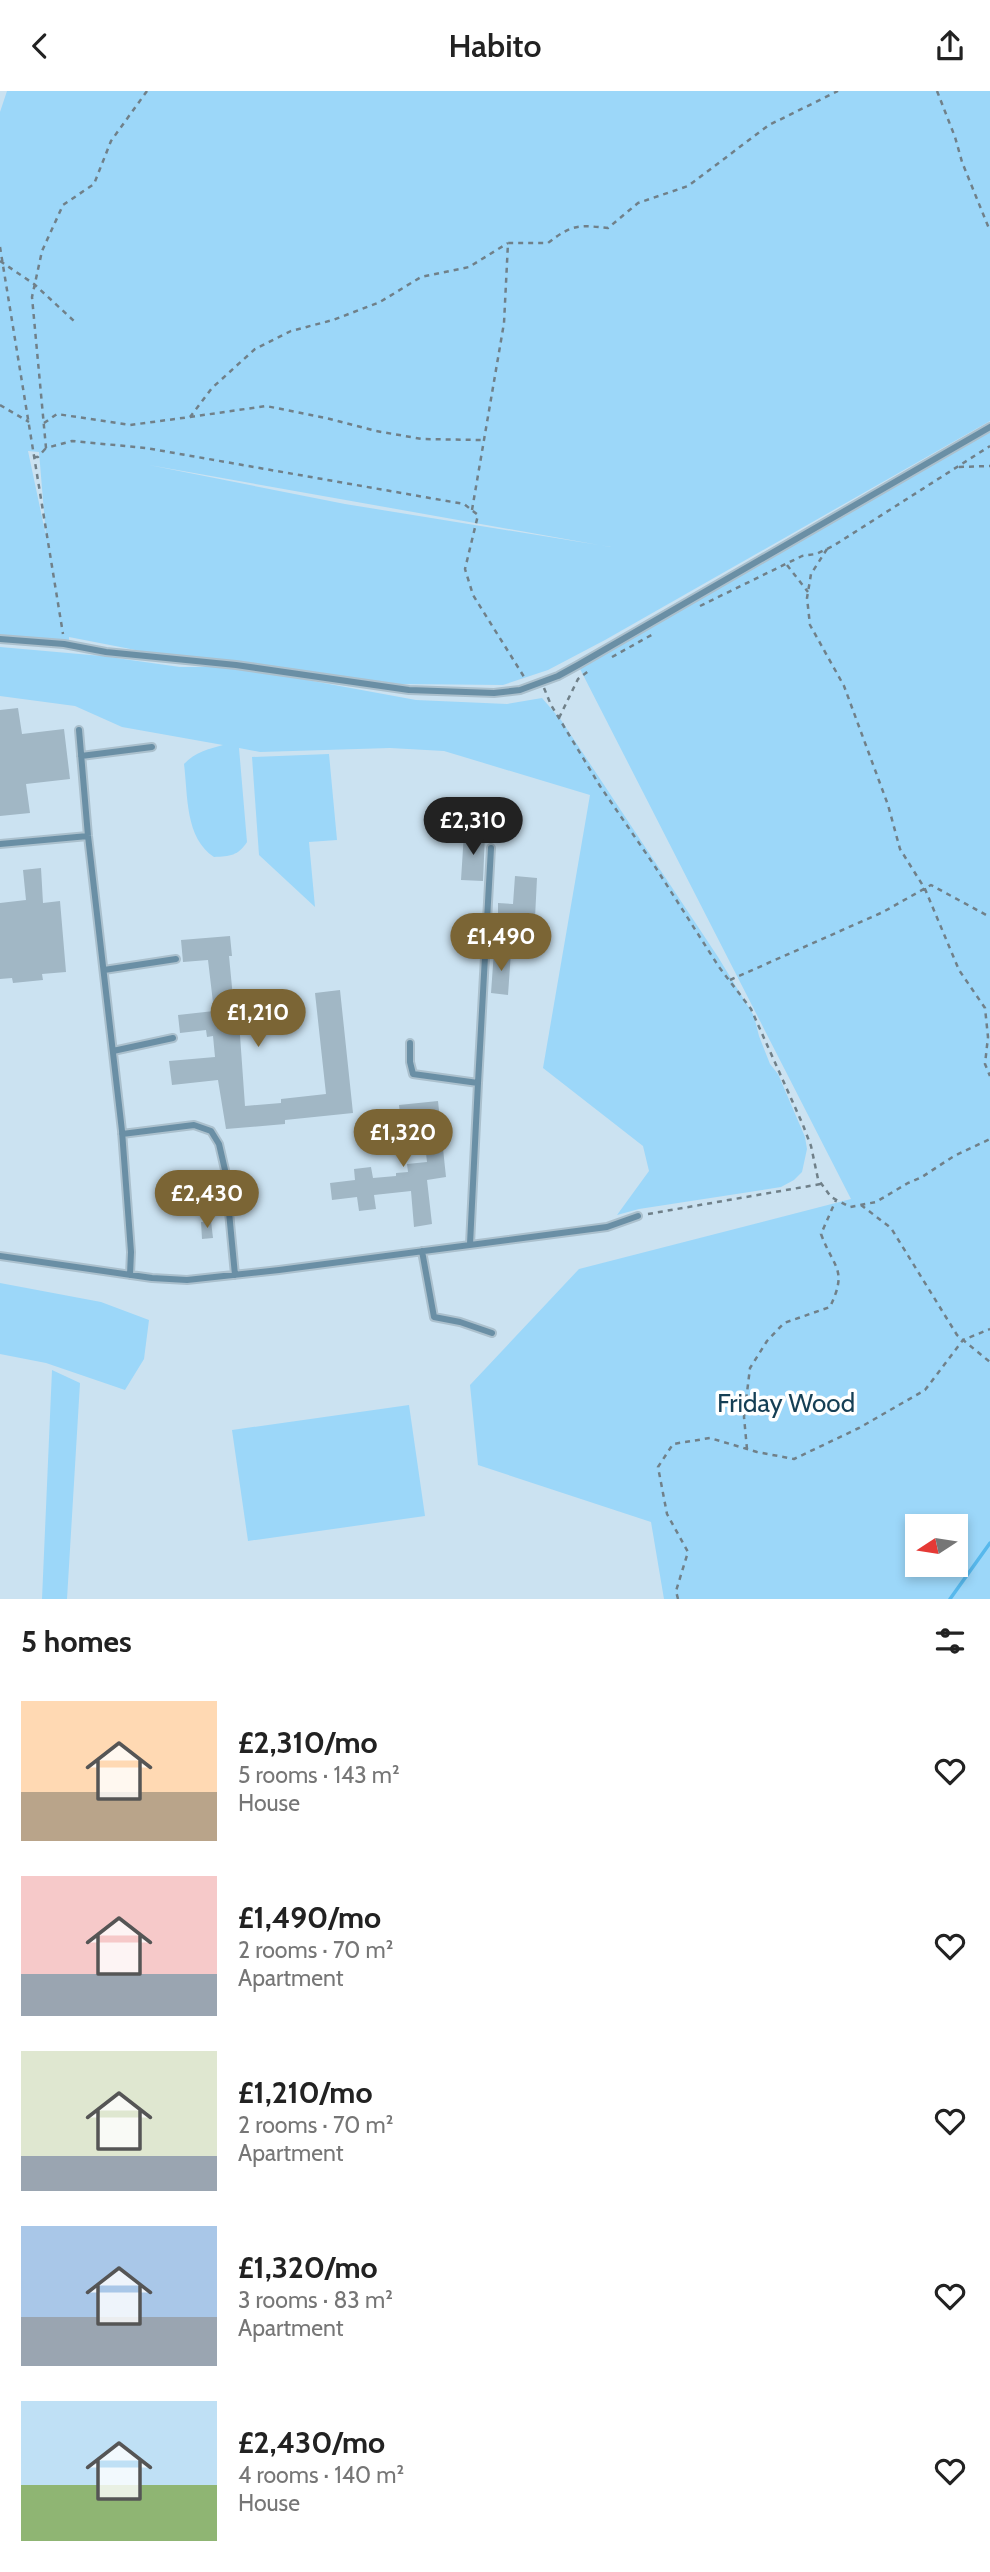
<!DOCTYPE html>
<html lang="en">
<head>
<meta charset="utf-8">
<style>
  :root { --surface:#fff; --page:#f2f2f2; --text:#222; --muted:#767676; --accent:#7b6535 }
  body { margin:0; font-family:Cabin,sans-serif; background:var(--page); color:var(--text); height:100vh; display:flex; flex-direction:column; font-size:26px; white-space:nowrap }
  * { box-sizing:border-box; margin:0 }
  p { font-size:23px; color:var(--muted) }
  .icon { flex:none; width:38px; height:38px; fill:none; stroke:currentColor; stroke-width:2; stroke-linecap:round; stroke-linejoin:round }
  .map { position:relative; height:1508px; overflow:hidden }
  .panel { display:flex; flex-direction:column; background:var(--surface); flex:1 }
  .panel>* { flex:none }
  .needle { width:46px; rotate:258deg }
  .fabs { position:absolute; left:905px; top:1423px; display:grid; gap:14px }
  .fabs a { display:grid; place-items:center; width:63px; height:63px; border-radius:0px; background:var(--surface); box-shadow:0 4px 10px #0003; font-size:35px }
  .price { position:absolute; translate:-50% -60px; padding:0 16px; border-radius:24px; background:var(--accent); color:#fff; font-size:23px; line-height:46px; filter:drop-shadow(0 2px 4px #0008) }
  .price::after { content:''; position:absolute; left:50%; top:42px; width:21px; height:16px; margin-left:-10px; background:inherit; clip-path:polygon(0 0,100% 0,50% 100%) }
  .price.on { background:#222; color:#fff }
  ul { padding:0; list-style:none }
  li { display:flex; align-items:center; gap:21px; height:175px; padding:0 21px }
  li span { display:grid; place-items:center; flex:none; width:196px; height:140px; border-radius:0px; color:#555 }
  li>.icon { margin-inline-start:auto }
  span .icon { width:84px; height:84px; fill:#fffc; stroke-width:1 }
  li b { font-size:30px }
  h2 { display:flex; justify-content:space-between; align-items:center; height:84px; padding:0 21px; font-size:30px }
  header { display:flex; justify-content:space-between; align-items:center; height:91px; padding:0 21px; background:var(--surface); font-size:32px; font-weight:600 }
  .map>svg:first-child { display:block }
  .green { fill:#9cd7f9; fill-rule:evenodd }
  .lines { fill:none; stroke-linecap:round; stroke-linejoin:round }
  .stream { stroke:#57b8ec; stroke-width:3.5 }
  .building { fill:#a1b7c5 }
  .lane-casing { stroke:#abc0cd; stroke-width:10 }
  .path { stroke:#708089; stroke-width:2.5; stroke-dasharray:5 5; stroke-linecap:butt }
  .lane { stroke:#6a8fa5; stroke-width:6 }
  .labels { text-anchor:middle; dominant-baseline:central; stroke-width:7; stroke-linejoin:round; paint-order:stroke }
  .park-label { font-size:26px; fill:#153f55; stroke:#fff }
</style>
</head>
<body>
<header><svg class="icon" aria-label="back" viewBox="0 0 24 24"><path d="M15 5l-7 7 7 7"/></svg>Habito<svg class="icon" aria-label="share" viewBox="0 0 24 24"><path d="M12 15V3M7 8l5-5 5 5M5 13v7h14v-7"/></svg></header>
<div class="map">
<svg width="990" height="1508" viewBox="0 0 990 1508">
  <rect width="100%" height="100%" fill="#cbe2f1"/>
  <path class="green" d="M7 0H990V330L605 549 548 579 503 594 400 593 365 589 265 574 156 563 69 546V550L0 545V21ZM28 360 39 361 46 445ZM149 374 610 456H611L345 413Z
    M990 336V1508H664L651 1431 478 1374 470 1294 579 1178 851 1108 578 574ZM917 1435H956V1474H917Z
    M0 556 102 565 180 576H236L416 609 507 613 542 607 561 629 718 866 754 925 759 945 770 973 778 983 805 1046 807 1058 802 1081 794 1089 781 1096 639 1118 617 1124 649 1080 643 1055 543 977 590 704 444 660 390 657 260 661 239 657 247 751C238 765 230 765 214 766 185 747 188 705 184 673 195 661 209 658 223 654L122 636 75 615 0 605Z
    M329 663 337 749 309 751 315 816 259 764 252 666Z
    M0 1192 101 1211 149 1229 144 1268 125 1299 46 1272 0 1263Z
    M52 1279 80 1292 67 1508H42Z
    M409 1314 425 1425 248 1450 232 1339Z"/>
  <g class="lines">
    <path class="stream" d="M950 1508 990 1452"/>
  </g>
  <path class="building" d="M18 617 22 643 64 638 70 688 26 693 30 722 0 725V619Z
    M464 742 485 743 483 790 461 789Z
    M41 777 43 812 60 810 66 881 42 883 43 889 13 892 12 887 0 888V812L26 809 23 779Z
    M515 785 537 787 535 827 498 826V812L513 813Z
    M230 845 232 865H229L234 917 238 916 245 1015 281 1012V1008L326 1003 315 902 340 899 353 1022 285 1029V1033L226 1038 218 989 172 994 169 970 215 966 213 945 207 946 206 939 180 942 178 924 214 920 208 869 183 871 181 849Z
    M494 860 511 861 508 904 491 902Z
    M438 1010 446 1086 427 1089 432 1133 414 1136 411 1100 374 1104 376 1118 359 1120 357 1106 332 1109 330 1092 355 1089 354 1078 371 1076 373 1087 396 1085V1082L408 1081 407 1073 427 1071 422 1028 401 1031 399 1014Z
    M211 1130 213 1147 202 1148 201 1131Z"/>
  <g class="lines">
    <defs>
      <path id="lane" d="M0 548 64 553 106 561 236 574 409 599 494 602 520 599 558 585 578 574 990 336
        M79 639 88 745 122 1040 131 1161 130 1184
        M81 665 152 656
        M0 753 88 745
        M104 879 176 868
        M410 952V971L413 983 478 992 470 1153
        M113 960 173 947
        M478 992 491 757
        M122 1043 194 1034 211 1040 219 1053 225 1079 235 1184
        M422 1160 434 1226 460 1231 492 1242
        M0 1165 152 1187 187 1189 279 1179 607 1136 638 1125"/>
    </defs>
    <use href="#lane" class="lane-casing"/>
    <path class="path" d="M147 0 111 50 94 93 63 114 42 160 32 206 46 357 72 350 146 357 464 413 478 424 465 478 473 504 526 589
      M937 0 955 46 962 71 990 140
      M0 156 63 543
      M0 170 34 193 74 230
      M0 314 29 331
      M190 326 266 315 326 327 376 340 422 348 483 349
      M44 332 57 323 130 334 190 326 212 297 255 258 291 240 333 229 380 211 421 186 469 176 508 152
      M34 366H38L46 357
      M959 376 990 375
      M472 419 504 232 508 152H548C572 133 579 134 608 137L638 112 688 95 769 34 838 0
      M827 458 811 483 807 507 810 534 844 595 888 714 900 758 925 798 959 879 985 917 988 946 985 973 990 985
      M787 474 808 501
      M700 515 802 465 816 463 833 455 990 355
      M612 566 655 542
      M544 597 551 614 600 695 654 774 719 876 751 918 803 1034 811 1055 818 1088 831 1106 850 1116 876 1111 908 1092 922 1086 954 1065 990 1048
      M559 627 578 588 591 578
      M730 889 883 821 931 794 990 826
      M861 1114 891 1137 957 1244 990 1271
      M648 1123 821 1093
      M747 1358 744 1326 750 1277 767 1250 784 1232 830 1216C848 1178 834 1178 821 1143L836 1109
      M678 1508 676 1500 688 1461 667 1423 658 1376 673 1353 710 1347 757 1361 794 1368 859 1337 925 1299 963 1249 990 1238"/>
    <use href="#lane" class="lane"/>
  </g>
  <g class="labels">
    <g class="park-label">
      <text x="786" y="1312">Friday Wood</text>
    </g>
  </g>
</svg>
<div class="fabs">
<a><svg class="needle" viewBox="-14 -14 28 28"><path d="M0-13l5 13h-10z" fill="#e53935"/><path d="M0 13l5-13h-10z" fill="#767676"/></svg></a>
</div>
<b class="price on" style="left:473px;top:766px">£2,310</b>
<b class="price" style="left:501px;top:882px">£1,490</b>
<b class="price" style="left:258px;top:958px">£1,210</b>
<b class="price" style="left:403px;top:1078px">£1,320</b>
<b class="price" style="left:207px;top:1139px">£2,430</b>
</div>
<section class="panel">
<h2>5 homes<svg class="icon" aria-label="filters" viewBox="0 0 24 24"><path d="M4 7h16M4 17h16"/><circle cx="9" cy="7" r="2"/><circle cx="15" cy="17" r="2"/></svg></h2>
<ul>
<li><span style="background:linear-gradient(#ffd9b3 65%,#b9a48a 0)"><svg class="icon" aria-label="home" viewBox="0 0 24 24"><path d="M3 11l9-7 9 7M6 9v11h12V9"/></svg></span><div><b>£2,310/mo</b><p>5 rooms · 143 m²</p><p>House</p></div><svg class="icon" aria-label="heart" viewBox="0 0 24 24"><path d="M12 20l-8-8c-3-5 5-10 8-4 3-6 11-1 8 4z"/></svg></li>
<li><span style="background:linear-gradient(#f6c9c9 70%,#9aa5b1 0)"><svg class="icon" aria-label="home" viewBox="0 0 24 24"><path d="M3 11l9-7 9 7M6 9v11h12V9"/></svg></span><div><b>£1,490/mo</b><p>2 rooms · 70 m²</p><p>Apartment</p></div><svg class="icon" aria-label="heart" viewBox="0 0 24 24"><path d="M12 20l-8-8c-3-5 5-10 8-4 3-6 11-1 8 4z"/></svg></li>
<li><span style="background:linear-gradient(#dfe7d0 75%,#9aa5b1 0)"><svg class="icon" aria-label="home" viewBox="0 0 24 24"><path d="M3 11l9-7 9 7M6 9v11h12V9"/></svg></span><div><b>£1,210/mo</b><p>2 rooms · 70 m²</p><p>Apartment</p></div><svg class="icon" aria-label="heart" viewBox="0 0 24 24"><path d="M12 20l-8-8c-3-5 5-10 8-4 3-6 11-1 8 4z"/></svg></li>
<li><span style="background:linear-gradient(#a9c7e8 65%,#9aa5b1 0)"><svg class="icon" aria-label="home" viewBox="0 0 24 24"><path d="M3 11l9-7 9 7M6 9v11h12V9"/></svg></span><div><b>£1,320/mo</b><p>3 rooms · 83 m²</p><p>Apartment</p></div><svg class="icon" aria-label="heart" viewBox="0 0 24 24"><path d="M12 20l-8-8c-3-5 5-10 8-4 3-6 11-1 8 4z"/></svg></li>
<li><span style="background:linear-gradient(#bfe0f5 60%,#8fb573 0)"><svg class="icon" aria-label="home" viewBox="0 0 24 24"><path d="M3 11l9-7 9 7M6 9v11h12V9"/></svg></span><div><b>£2,430/mo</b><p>4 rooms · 140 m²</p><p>House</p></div><svg class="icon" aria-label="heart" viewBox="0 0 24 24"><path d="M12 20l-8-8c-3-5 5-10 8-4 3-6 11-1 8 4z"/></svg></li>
</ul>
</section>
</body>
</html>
